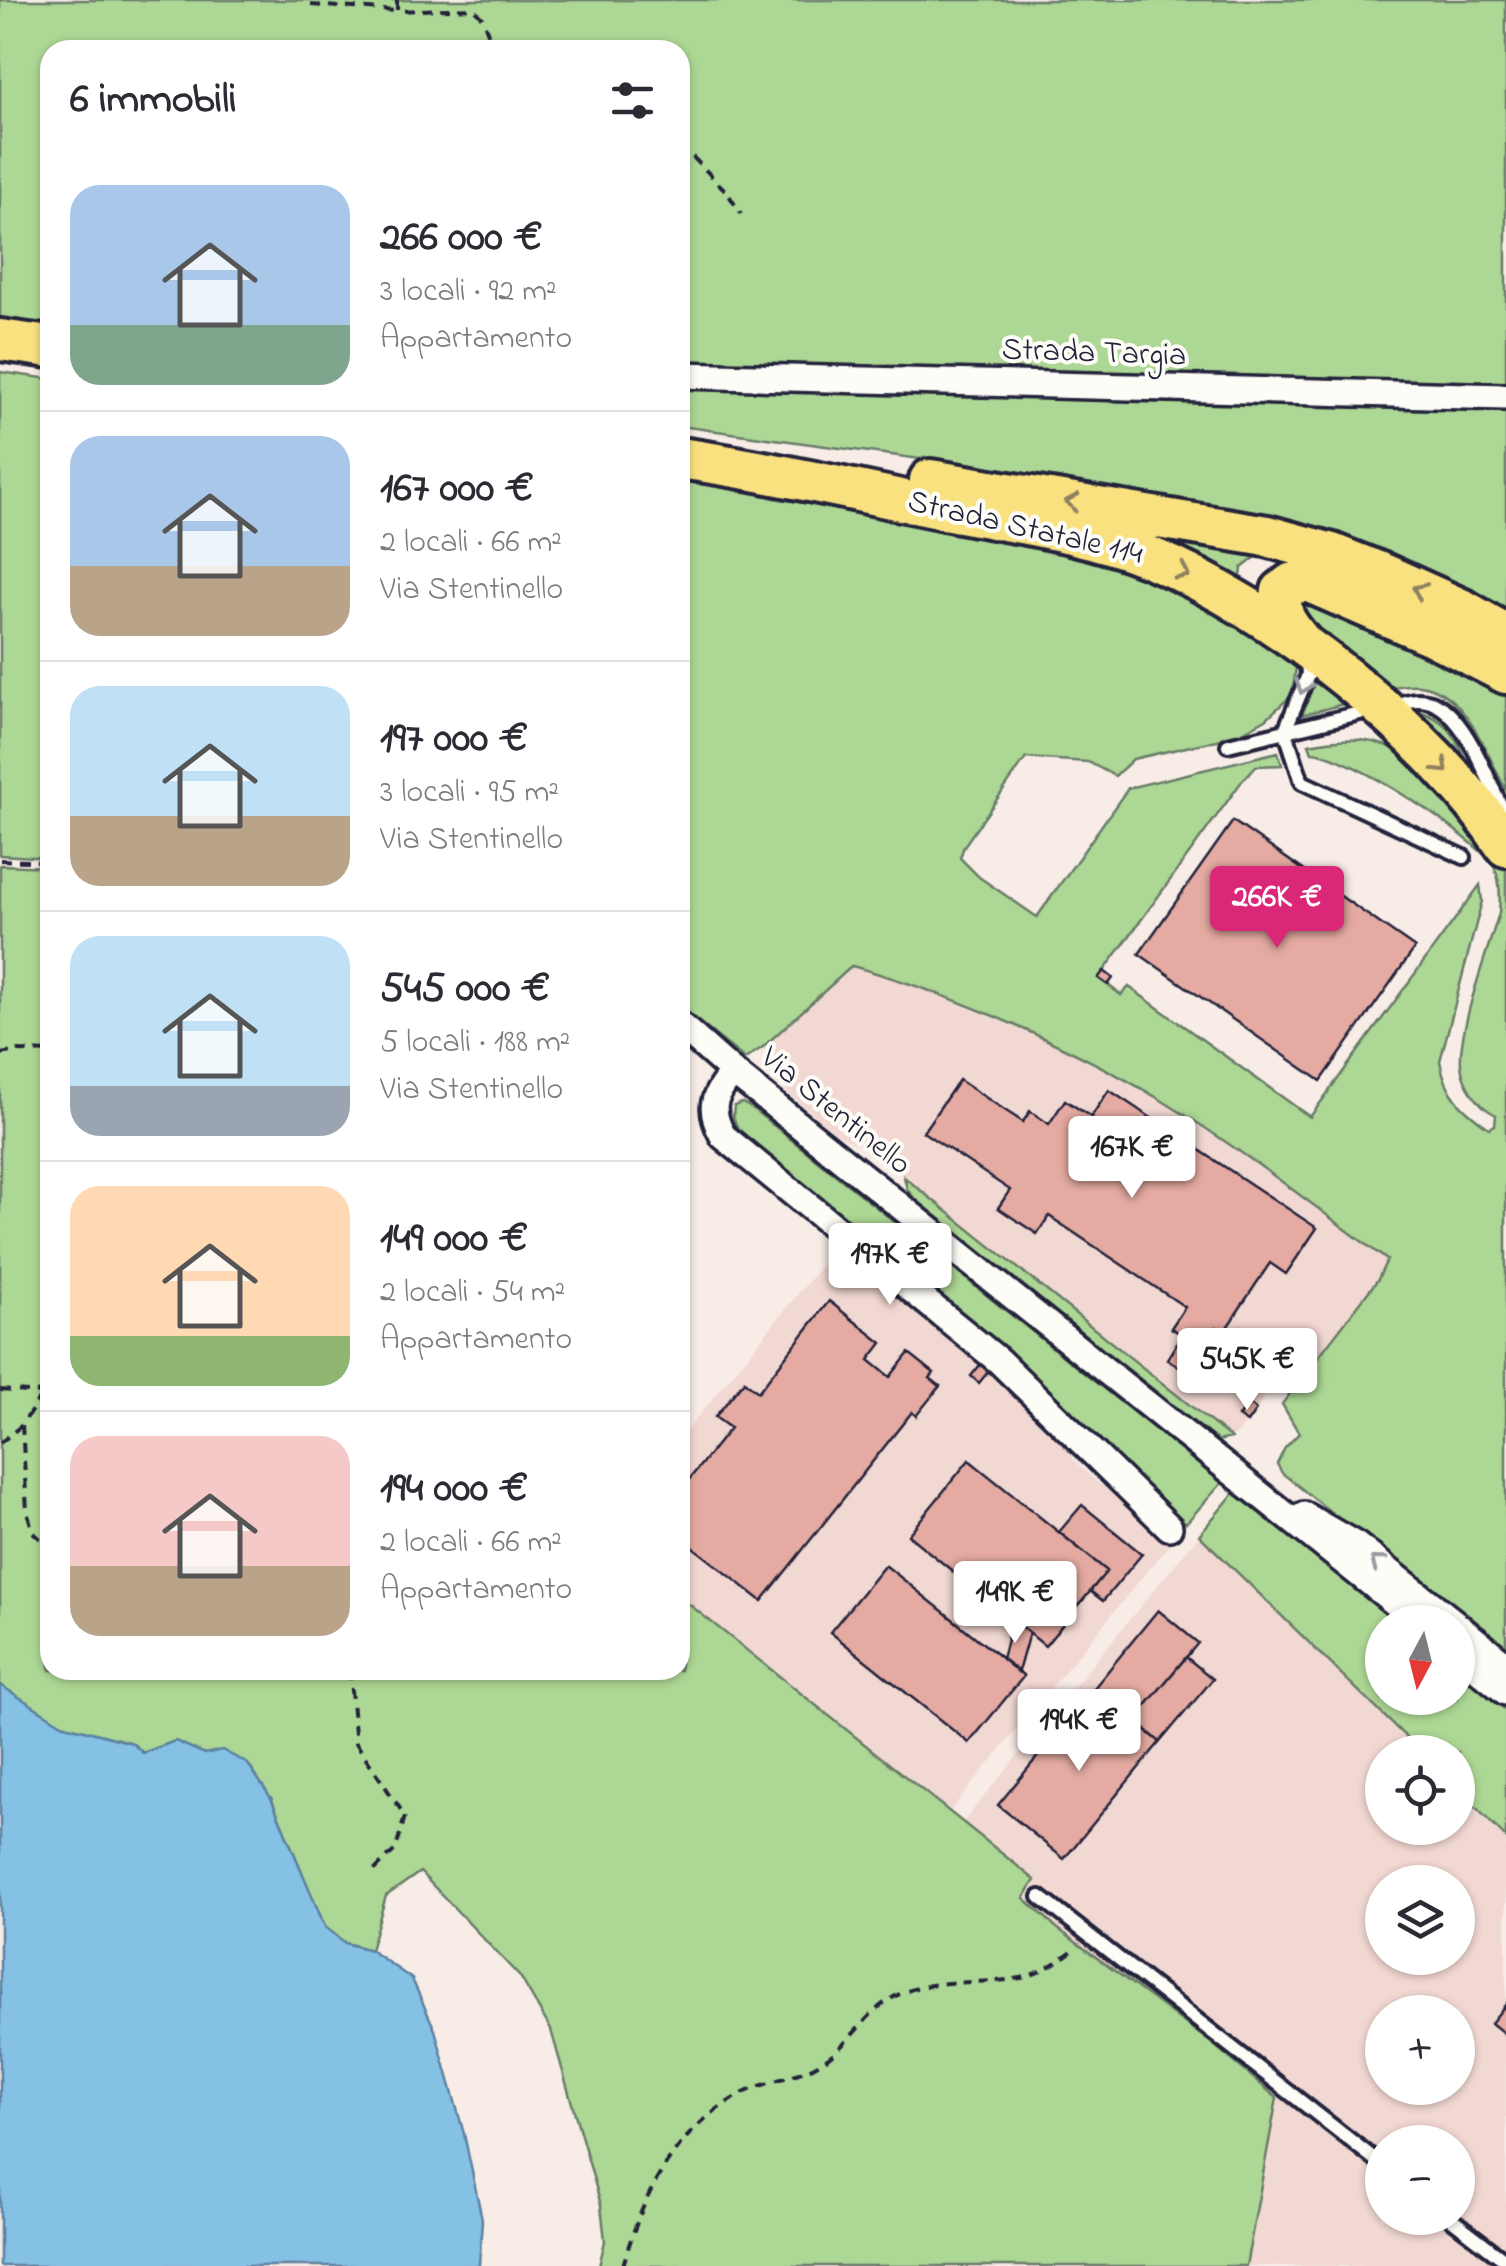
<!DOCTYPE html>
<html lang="it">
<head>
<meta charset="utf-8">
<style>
  :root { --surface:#fff; --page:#f2f2f3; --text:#2b2b33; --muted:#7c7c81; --line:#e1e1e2; --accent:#db2777 }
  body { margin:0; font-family:"Indie Flower",sans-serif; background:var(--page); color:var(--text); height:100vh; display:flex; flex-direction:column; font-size:38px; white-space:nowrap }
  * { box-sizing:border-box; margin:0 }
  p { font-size:32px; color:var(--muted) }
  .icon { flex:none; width:55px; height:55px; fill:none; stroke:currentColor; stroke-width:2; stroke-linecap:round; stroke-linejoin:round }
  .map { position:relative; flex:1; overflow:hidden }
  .sheet { position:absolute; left:40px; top:40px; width:650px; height:1640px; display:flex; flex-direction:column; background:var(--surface); border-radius:30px; box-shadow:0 2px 8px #0004 }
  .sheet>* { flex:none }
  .needle { width:65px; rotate:187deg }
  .controls { position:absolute; left:1365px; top:1605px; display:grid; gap:20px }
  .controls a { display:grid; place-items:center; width:110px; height:110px; border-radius:50%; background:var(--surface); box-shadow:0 2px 8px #0004; font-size:50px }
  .price { position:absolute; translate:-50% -85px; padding:0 22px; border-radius:10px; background:#fff; color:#222; font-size:32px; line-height:65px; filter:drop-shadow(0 2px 5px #0008) }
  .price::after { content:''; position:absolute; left:50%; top:60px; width:30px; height:22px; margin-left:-15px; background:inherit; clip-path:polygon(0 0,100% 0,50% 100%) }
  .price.current { background:var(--accent); color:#fff }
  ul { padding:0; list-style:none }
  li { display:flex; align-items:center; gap:30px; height:250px; padding:0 30px }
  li+li { border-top:2px solid var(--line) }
  li span { display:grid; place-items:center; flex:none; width:280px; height:200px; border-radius:30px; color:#555 }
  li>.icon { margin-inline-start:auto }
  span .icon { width:120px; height:120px; fill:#fffc; stroke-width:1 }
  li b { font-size:42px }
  h2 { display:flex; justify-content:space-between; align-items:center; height:120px; padding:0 30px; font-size:42px }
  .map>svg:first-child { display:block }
  .built { fill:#f2d8d2; fill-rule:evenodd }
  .green { fill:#add794; stroke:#687c68; stroke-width:2.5 }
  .water { fill:#85c1e5; stroke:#5d81a1; stroke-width:2.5 }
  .building { fill:#e5aba2; stroke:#22223b; stroke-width:2.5 }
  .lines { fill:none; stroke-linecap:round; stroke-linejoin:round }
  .service-casing { stroke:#22223b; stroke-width:20 }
  .minor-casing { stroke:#22223b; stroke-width:32 }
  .primary-casing { stroke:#22223b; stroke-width:48 }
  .path { stroke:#22223b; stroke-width:4; stroke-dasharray:10 8; stroke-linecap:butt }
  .service { stroke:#fdfcf7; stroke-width:12 }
  .minor { stroke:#fdfcf7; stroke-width:25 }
  .primary { stroke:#fae180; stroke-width:40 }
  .oneway { stroke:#8e825e }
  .oneway2 { stroke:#9a9aa2 }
  .labels { text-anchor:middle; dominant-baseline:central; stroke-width:8; stroke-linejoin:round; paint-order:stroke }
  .street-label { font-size:32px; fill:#22223b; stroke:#fdfcf7 }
</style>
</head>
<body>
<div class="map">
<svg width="1506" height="2266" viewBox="0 0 1506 2266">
  <rect width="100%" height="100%" fill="#f8ece6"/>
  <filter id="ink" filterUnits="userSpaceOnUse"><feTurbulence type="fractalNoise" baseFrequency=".01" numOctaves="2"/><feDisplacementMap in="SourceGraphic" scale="20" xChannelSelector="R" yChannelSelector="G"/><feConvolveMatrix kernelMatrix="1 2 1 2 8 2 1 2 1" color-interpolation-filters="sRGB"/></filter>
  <g filter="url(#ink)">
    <path class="built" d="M680 937 852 965 894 977 1053 1043 1160 1100 1268 1172 1387 1260 1378 1279 1296 1386 1268 1381 1265 1397 1247 1423 1231 1438 879 1156 834 1132 787 1093 763 1047 745 1059 680 1007Z
      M837 1246 992 1367 1073 1446 1072 1458 1086 1472 1100 1485 1112 1484 1172 1541 950 1811 680 1597V1439Z
      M1199 1535 1421 1752H1382V1828H1458V1789L1506 1838V2266H1246L1277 2098 1214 2045 1057 1928 1024 1897 1035 1879 963 1822ZM1382 1882H1458V1958H1382ZM1382 2012H1458V2088H1382ZM1382 2142H1458V2218H1382Z"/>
    <path class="green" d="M0 0H1506V390L680 365V50H50V337L0 329Z
      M0 372 50 379V858L0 855Z
      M680 382 1506 406V616L1058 478 680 426Z
      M680 471 774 498 1080 549 1135 562 1278 642 1296 667 1292 695 1266 719 1235 736 1133 759 1115 776 1088 762 1026 758 964 846 960 858 979 877 1037 917 1128 788 1278 752 1282 765 1256 766 1242 781 1099 978 1121 995 1129 987 1310 1117 1480 885 1482 901 1440 1061C1446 1095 1462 1109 1489 1128L1495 1125 1496 1115C1478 1106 1463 1085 1461 1065 1458 1029 1488 950 1499 913 1500 899 1501 880 1494 867 1477 837 1346 753 1312 752L1309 744C1348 737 1377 736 1411 758L1502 862 1506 868V1652L1282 1473 1277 1464 1285 1448 1299 1433 1282 1404 1378 1279 1387 1260C1313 1205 1240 1148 1161 1100 1072 1047 951 993 852 966L763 1047 745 1059 680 1007Z
      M1028 504C1193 530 1363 556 1506 650V660L1445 626 1328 575 1268 555 1256 557 1242 568 1240 586 1249 599 1150 547 1104 532 1030 515 1025 512Z
      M1301 592 1506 684V790C1487 755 1468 696 1425 686 1412 683 1399 686 1386 688L1294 613Z
      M1315 681H1325L1347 703 1302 715Z
      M1420 711C1453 723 1456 739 1470 769L1408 712Z
      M0 865 50 867V1670H680V1597L1035 1880 1024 1898 1057 1928 1214 2045 1277 2098 1246 2266H599L605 2241 601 2205 551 2030 521 1978 420 1872 386 1896 370 1950 345 1943 325 1927 271 1798 205 1754 175 1741 143 1753 132 1743 62 1725 0 1685Z
      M742 1103 753 1109 1222 1483 1186 1523 1004 1355 738 1129 733 1117 734 1106Z
      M904 1177 1231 1438 1218 1441 915 1199 907 1189Z
      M1234 1493 1398 1622H1382V1698H1458V1671L1506 1710V1838L1458 1789V1752H1421L1199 1535Z"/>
    <path class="water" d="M0 1685 62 1724 132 1743 143 1753 175 1741 205 1754 222 1750 248 1764 271 1798 325 1927 345 1943 370 1950 412 1979 435 2030 464 2134 482 2219 479 2266H0Z"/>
    <path class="building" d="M1233 821 1415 948 1321 1081 1139 954Z
      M1104 971 1113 978 1108 985 1098 978Z
      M959 1080 1023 1122 1030 1111 1049 1124 1065 1100 1091 1117 1109 1090 1317 1228 1286 1274 1270 1263 1224 1332 1216 1327 1186 1372 1167 1359 1182 1335 1171 1328 1185 1307 1049 1216 1037 1234 998 1208 1010 1190 923 1132Z
      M829 1301 882 1343 869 1360 890 1377 909 1353 934 1373 930 1378 940 1386 916 1416 912 1412 762 1601 680 1537V1491L730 1428 715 1417 744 1381 758 1392Z
      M984 1360 992 1367 979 1383 971 1376Z
      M1247 1403 1256 1410 1247 1423 1238 1417Z
      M969 1460 1107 1571 1045 1646 908 1535Z
      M1082 1505 1142 1554 1103 1601 1090 1591 1107 1571 1059 1532Z
      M885 1565 1024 1676 969 1743 830 1632Z
      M1158 1610 1198 1643 1134 1720 1094 1688Z
      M1012 1620 1029 1633 1018 1672 1002 1659Z
      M1186 1657 1213 1679 1160 1742 1134 1720Z
      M1094 1688 1160 1742 1064 1859 998 1805Z
      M1506 2004V2035L1491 2023Z"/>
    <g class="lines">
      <defs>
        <path id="service" d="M1307 660 1308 675 1285 730 1302 782 1464 857
          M1391 706C1404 702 1417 697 1431 702 1466 714 1489 783 1505 815
          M1228 745 1372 710
          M1040 1897 1382 2165
          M1450 2218 1506 2261"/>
        <path id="minor" d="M680 375 1506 397
          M680 1025 733 1072 1419 1622
          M733 1072C714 1096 707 1107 723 1136L999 1361 1169 1527
          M1304 1515 1356 1545 1454 1622
          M1458 1626 1506 1665
          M1458 1653 1506 1692"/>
        <path id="primary" d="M0 340 50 347
          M680 458C770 471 860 492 949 510 1016 523 1086 531 1149 557 1275 608 1431 732 1506 846
          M930 480 1267 536 1332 554 1383 574 1465 611 1506 635
          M1301 642C1286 624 1278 614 1282 591L1291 584 1307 581 1434 636 1506 673"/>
      </defs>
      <use href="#service" class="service-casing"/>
      <use href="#minor" class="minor-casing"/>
      <use href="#primary" class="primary-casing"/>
      <path class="path" d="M397 0V11L473 8 482 17 491 41 517 50
        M311 5 397 11
        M680 144 727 192 741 214
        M0 860 50 862
        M0 1054 18 1051 50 1052
        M0 1390 42 1393
        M22 1425 27 1511 33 1532 50 1548
        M0 1443 22 1425 50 1382
        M349 1670 356 1743 405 1816 396 1849 373 1872
        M623 2266C642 2194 678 2124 748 2091 774 2079 802 2076 826 2059 857 2037 870 2004 907 1991 944 1978 984 1985 1021 1978 1040 1974 1060 1960 1075 1949"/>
      <use href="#service" class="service"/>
      <use href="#minor" class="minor"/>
      <use href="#primary" class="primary"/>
    </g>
    <defs><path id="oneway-chevron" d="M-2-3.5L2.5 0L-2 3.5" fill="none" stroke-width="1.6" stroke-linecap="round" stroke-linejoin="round" transform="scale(2.5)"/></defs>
    <g class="oneway">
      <use href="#oneway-chevron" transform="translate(1072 502) rotate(-171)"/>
      <use href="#oneway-chevron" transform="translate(1183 573) rotate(27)"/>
      <use href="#oneway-chevron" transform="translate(1419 590) rotate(-155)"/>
      <use href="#oneway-chevron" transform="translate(1442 767) rotate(44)"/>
    </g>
    <g class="oneway2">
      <use href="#oneway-chevron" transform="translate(1303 687) rotate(107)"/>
      <use href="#oneway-chevron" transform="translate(1377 1562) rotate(-141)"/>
    </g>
  </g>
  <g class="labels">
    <g class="street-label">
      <text transform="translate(1094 354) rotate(2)">Strada Targia</text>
      <text transform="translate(1025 529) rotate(13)">Strada Statale 114</text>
      <text transform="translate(835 1112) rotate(39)">Via Stentinello</text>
    </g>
  </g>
</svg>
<div class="controls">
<a><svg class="needle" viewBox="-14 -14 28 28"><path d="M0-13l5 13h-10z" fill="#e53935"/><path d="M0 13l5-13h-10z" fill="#7c7c81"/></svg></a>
<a><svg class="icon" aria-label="locate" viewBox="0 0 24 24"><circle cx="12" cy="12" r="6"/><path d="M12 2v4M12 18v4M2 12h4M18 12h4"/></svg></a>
<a><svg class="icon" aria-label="layers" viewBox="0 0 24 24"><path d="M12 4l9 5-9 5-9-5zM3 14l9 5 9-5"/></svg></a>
<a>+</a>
<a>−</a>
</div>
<b class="price current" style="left:1277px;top:951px">266K €</b>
<b class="price" style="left:1132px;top:1201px">167K €</b>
<b class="price" style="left:890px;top:1308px">197K €</b>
<b class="price" style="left:1247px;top:1413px">545K €</b>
<b class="price" style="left:1015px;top:1646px">149K €</b>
<b class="price" style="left:1079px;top:1774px">194K €</b>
<section class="sheet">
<h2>6 immobili<svg class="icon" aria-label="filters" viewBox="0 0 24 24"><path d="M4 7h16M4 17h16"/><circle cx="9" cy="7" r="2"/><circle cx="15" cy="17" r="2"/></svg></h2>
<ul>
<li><span style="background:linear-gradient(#a9c7e8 70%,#7fa58c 0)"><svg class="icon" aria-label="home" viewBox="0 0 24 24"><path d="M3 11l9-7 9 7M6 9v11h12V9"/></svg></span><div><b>266 000 €</b><p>3 locali · 92 m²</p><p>Appartamento</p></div></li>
<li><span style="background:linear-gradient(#a9c7e8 65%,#b9a48a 0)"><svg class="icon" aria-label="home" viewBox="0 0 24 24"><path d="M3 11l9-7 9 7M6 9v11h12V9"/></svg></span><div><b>167 000 €</b><p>2 locali · 66 m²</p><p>Via Stentinello</p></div></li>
<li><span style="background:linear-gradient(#bfe0f5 65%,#b9a48a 0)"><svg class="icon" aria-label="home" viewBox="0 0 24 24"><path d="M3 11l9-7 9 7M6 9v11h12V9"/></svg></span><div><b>197 000 €</b><p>3 locali · 95 m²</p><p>Via Stentinello</p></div></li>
<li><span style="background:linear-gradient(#bfe0f5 75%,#9aa5b1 0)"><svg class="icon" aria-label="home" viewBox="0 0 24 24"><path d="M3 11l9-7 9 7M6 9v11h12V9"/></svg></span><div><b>545 000 €</b><p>5 locali · 188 m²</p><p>Via Stentinello</p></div></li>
<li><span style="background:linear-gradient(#ffd9b3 75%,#8fb573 0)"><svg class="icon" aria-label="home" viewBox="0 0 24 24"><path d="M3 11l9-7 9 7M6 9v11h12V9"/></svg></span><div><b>149 000 €</b><p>2 locali · 54 m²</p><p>Appartamento</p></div></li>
<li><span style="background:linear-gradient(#f6c9c9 65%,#b9a48a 0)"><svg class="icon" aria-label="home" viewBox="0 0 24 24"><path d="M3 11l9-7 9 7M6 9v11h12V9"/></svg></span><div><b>194 000 €</b><p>2 locali · 66 m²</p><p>Appartamento</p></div></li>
</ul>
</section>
</div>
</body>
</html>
